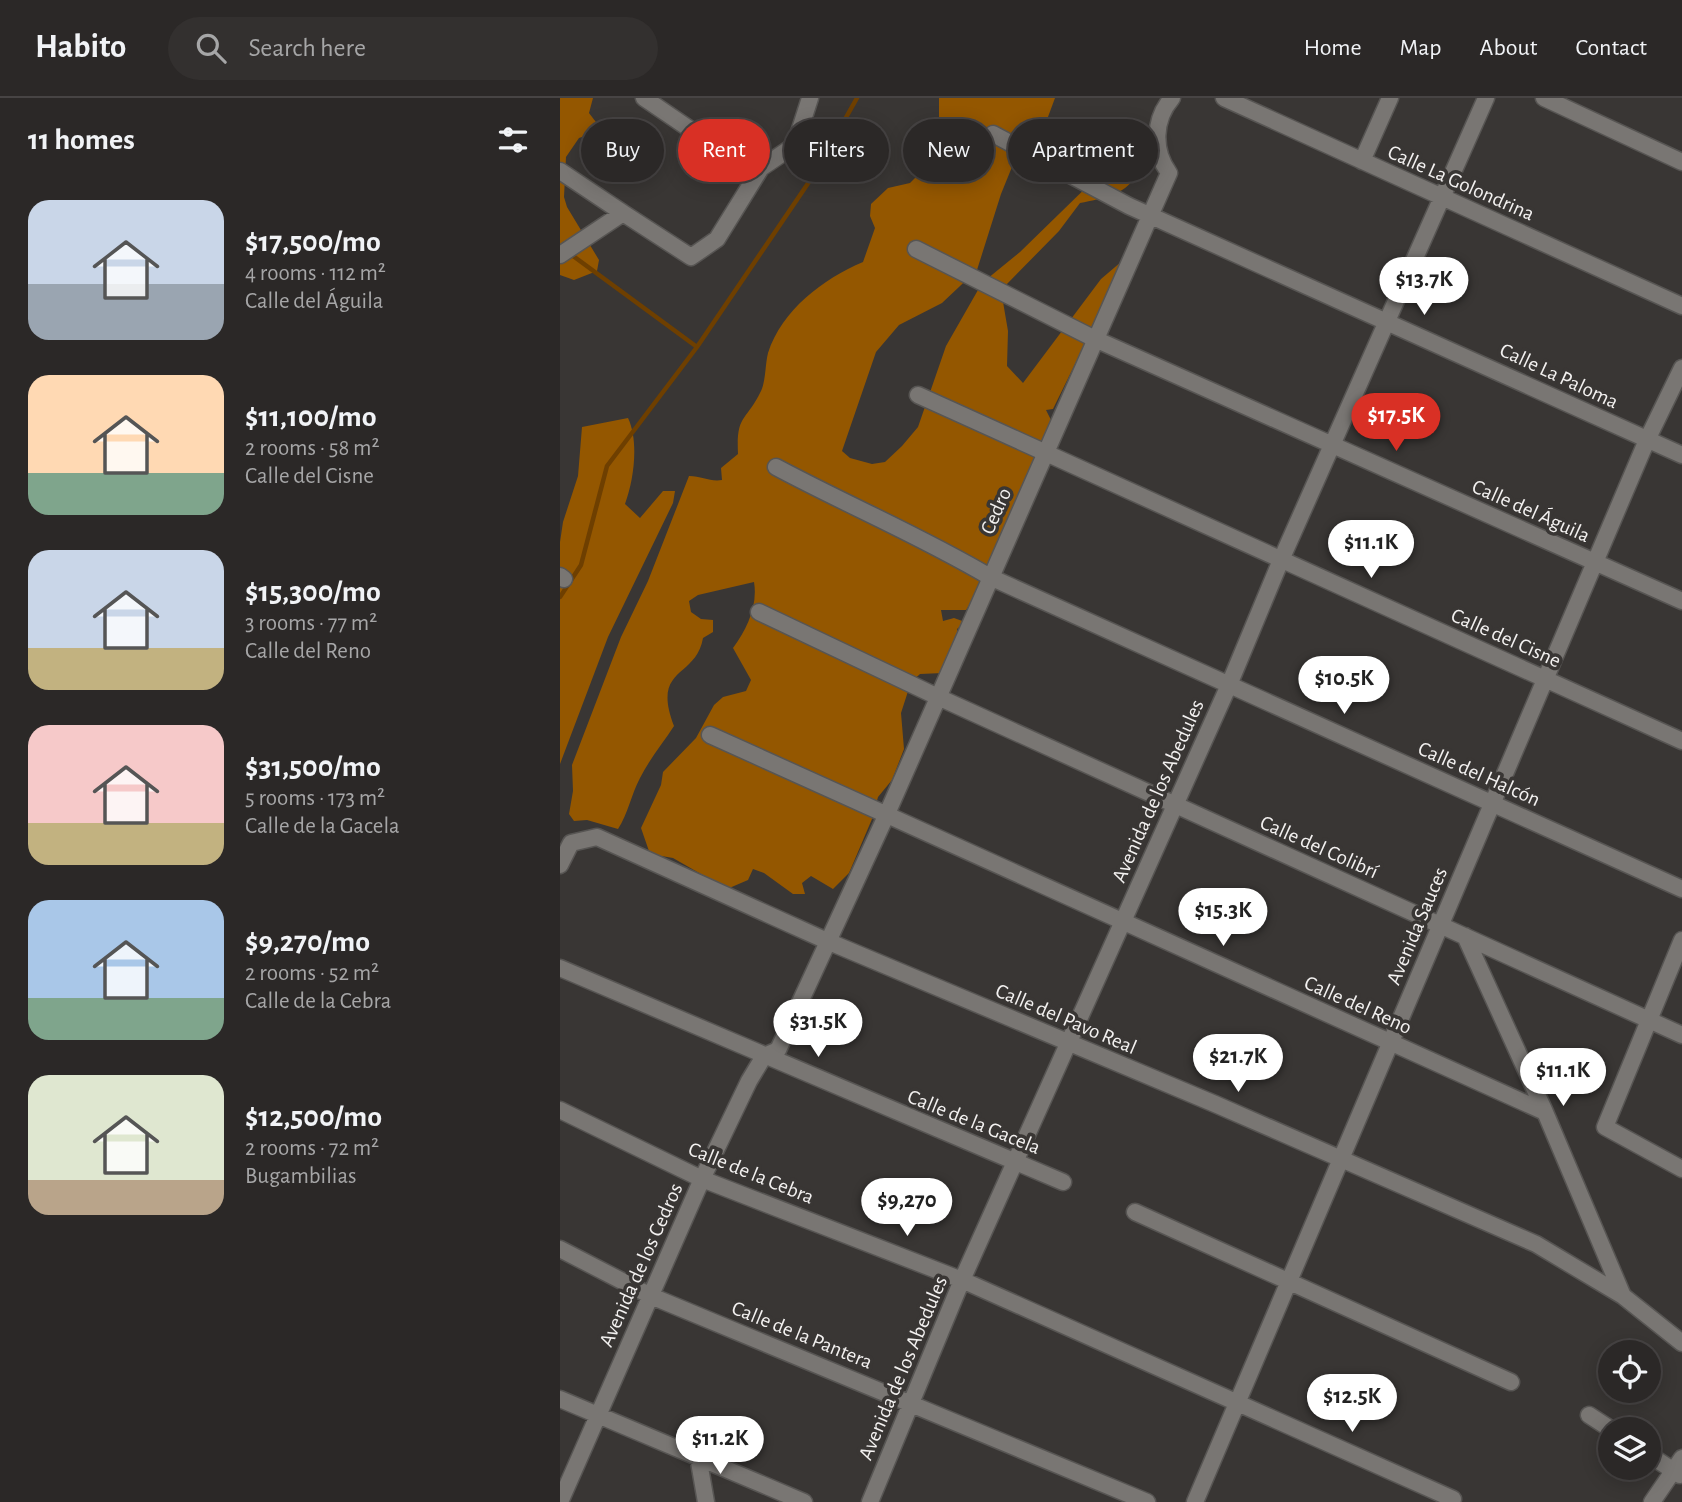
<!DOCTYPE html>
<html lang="en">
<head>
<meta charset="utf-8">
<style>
  :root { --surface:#2b2827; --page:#33302f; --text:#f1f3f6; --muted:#a6a6a7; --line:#474444; --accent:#d93025 }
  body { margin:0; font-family:"Alegreya Sans",sans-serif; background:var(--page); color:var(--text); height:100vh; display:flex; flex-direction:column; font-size:26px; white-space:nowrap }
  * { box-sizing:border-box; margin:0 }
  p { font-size:23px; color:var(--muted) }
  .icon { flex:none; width:38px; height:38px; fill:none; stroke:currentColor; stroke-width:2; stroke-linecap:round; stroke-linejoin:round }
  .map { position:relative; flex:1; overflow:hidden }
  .side { display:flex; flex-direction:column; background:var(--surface); width:560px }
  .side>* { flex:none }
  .hud { position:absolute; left:21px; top:21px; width:665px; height:63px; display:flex; gap:14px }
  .fabs { position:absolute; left:1038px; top:1242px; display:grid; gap:14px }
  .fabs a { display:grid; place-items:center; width:63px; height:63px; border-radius:50%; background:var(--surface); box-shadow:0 4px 18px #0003,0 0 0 2px var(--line); font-size:35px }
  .price { position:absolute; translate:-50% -60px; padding:0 16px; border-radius:24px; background:#fff; color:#222; font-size:23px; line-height:46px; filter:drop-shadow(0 2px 4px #0008) }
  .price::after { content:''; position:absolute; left:50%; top:42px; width:21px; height:16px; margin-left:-10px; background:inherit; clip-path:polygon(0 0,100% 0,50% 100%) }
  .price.on { background:var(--accent); color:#fff }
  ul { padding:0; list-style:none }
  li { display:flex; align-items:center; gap:21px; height:175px; padding:0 28px }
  li span { display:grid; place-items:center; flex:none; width:196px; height:140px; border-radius:21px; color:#555 }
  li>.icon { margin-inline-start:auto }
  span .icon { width:84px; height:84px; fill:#fffc; stroke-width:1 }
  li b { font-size:30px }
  h2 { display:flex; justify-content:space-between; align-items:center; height:84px; padding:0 28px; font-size:30px }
  .chip { padding:0 24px; border-radius:32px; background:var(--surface); box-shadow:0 4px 18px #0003,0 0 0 2px var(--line); font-size:24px; line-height:63px }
  .chip.on { background:var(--accent); color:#fff }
  header { display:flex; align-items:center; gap:42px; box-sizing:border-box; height:98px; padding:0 35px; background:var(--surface); border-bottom:2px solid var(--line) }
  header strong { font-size:33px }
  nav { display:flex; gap:38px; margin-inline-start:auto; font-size:24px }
  .search { width:490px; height:63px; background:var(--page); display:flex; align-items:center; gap:18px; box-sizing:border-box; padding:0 24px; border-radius:38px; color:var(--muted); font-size:26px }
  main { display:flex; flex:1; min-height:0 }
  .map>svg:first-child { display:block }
  .forest { fill:#945700 }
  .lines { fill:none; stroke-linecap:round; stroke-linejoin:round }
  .stream { stroke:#6e3f00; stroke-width:4.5 }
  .street-casing { stroke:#575553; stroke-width:19 }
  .street { stroke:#797673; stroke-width:16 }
  .labels { text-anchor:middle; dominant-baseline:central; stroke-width:7; stroke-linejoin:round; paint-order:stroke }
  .street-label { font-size:21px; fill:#f3f1f0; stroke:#393634 }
</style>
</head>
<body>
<header>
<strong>Habito</strong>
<div class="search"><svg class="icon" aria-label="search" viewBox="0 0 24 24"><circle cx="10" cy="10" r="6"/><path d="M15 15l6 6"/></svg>Search here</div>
<nav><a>Home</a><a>Map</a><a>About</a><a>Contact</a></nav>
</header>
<main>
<section class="side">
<h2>11 homes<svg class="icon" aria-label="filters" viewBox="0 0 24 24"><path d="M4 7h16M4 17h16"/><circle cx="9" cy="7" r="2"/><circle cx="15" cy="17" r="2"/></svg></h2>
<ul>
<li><span style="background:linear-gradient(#c9d6e8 60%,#9aa5b1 0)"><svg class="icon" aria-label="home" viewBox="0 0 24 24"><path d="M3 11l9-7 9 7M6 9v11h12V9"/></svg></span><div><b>$17,500/mo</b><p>4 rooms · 112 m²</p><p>Calle del Águila</p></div></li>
<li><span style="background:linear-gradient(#ffd9b3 70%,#7fa58c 0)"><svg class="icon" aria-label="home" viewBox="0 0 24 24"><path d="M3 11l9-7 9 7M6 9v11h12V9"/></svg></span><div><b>$11,100/mo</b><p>2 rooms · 58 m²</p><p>Calle del Cisne</p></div></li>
<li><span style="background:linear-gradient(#c9d6e8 70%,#c2b280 0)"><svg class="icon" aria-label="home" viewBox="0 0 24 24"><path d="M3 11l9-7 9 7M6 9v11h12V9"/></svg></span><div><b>$15,300/mo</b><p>3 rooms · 77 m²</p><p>Calle del Reno</p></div></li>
<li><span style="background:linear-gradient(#f6c9c9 70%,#c2b280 0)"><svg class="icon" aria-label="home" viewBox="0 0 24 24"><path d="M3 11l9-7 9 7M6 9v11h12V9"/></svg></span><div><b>$31,500/mo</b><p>5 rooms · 173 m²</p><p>Calle de la Gacela</p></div></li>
<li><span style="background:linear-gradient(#a9c7e8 70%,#7fa58c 0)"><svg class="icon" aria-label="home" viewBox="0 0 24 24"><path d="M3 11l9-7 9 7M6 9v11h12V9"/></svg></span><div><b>$9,270/mo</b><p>2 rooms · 52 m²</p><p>Calle de la Cebra</p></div></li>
<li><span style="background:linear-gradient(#dfe7d0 75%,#b9a48a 0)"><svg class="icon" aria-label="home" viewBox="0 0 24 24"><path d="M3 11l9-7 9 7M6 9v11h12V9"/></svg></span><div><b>$12,500/mo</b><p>2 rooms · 72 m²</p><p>Bugambilias</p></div></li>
</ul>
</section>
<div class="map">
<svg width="1122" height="1404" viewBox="0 0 1122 1404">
  <rect width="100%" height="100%" fill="#393634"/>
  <path class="forest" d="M0 0H33L29 15 42 32 19 40 6 59 4 99 7 109 39 162 37 173 14 182 0 177Z
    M379 0H495L485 27 454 64 441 96 417 172 382 205 339 227 316 254 282 353 290 360 312 366 325 364 342 348 358 329 386 248 422 185 460 154 539 77 567 35 577 28 585 36C581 87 569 96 520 105L499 133 446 187 442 198 448 233 447 268 463 285 541 181 568 158 493 311 486 312 491 322 418 494 406 512H381L383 523 394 520 405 524 397 531V544L383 575 360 576 351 584 341 615 344 651 332 682 318 699 312 721 289 775 273 791 251 778 242 785 245 796H233L204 775 193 771 188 782 167 791 113 760 90 756 81 730 101 687 103 674 136 640 154 607 163 599 186 593 191 582 173 550C187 531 198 508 194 484L138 497 129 503 131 514 141 521 153 522V534L143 540C136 581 91 568 114 628 103 645 89 662 80 680 71 697 68 716 58 731L27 722 14 723 9 716 13 693 12 667 61 539 88 483 129 378C142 378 150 384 162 382L161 370 178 356C176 316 186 324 201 293 206 282 205 267 208 255 222 212 263 181 303 164L315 130 310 118 311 106 328 90 350 85 358 77 364 53 379 19Z
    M68 320C79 343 74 382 65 406L80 420 103 393H115L113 405 48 539 0 666V444L3 424 18 378 22 329Z"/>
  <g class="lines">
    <path class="stream" d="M9 155 137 249
      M0 499 21 467 47 368 137 249 253 78 297 0"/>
    <defs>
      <path id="street" d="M84 0 159 51 201 70
        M664 0 1122 208
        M984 0 1122 64
        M433 36 569 108 1122 357
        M802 63 830 0
        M0 73 63 115
        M356 151 535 241 1122 503
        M0 157 63 115 131 159 157 141 201 70 235 47 250 0
        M358 297 1122 643
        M216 369C287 407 361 438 430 479L1122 791
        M0 478 4 481
        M199 514 378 599 1122 937
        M150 637 985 1014
        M0 767 11 745 37 739 267 843 655 1006 976 1146 1063 1198 1122 1245
        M905 838 985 1014 1063 1198
        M1122 842 1045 1029 1122 1071
        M0 870 503 1084
        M0 1012 142 1081 402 1182 893 1401
        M575 1114 951 1284
        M0 1151 91 1198 587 1404
        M0 1301 244 1404
        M1029 1317 1052 1332
        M1088 1356 1120 1377
        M138 1358 146 1404
        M0 1404 142 1081 189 983 204 958 218 952 326 718 609 75C593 53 593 22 612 0
        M310 1404 402 1182 669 587 721 462 926 0
        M635 1404 1087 342 1122 270
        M1092 1404 1122 1360"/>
    </defs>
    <use href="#street" class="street-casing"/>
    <use href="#street" class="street"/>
  </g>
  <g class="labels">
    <g class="street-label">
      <text transform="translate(901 85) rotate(24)">Calle La Golondrina</text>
      <text transform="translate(999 278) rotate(25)">Calle La Paloma</text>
      <text transform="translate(436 413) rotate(-66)">Cedro</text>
      <text transform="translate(971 413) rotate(24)">Calle del Águila</text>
      <text transform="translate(946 540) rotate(24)">Calle del Cisne</text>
      <text transform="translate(919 676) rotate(24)">Calle del Halcón</text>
      <text transform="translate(598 693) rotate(-66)">Avenida de los Abedules</text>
      <text transform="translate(759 749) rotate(24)">Calle del Colibrí</text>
      <text transform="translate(857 828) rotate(-67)">Avenida Sauces</text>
      <text transform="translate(798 907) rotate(24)">Calle del Reno</text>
      <text transform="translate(506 921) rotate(23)">Calle del Pavo Real</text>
      <text transform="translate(414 1024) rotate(22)">Calle de la Gacela</text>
      <text transform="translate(191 1075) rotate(22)">Calle de la Cebra</text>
      <text transform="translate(81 1167) rotate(-66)">Avenida de los Cedros</text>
      <text transform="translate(242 1237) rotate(22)">Calle de la Pantera</text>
      <text transform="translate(343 1270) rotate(-67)">Avenida de los Abedules</text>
    </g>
  </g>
</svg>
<div class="fabs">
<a><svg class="icon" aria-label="locate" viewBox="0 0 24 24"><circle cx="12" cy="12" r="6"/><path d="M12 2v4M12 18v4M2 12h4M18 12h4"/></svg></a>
<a><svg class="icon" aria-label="layers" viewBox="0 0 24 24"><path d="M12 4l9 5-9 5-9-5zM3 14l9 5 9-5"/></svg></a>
</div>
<b class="price" style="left:864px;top:219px">$13.7K</b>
<b class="price on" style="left:836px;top:355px">$17.5K</b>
<b class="price" style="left:811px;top:482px">$11.1K</b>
<b class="price" style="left:784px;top:618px">$10.5K</b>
<b class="price" style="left:663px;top:850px">$15.3K</b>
<b class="price" style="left:258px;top:961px">$31.5K</b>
<b class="price" style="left:678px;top:996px">$21.7K</b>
<b class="price" style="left:1003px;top:1010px">$11.1K</b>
<b class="price" style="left:347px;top:1140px">$9,270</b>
<b class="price" style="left:792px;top:1336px">$12.5K</b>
<b class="price" style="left:160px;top:1378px">$11.2K</b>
<div class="hud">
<a class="chip">Buy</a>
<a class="chip on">Rent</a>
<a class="chip">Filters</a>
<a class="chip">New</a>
<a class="chip">Apartment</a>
</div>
</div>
</main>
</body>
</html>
